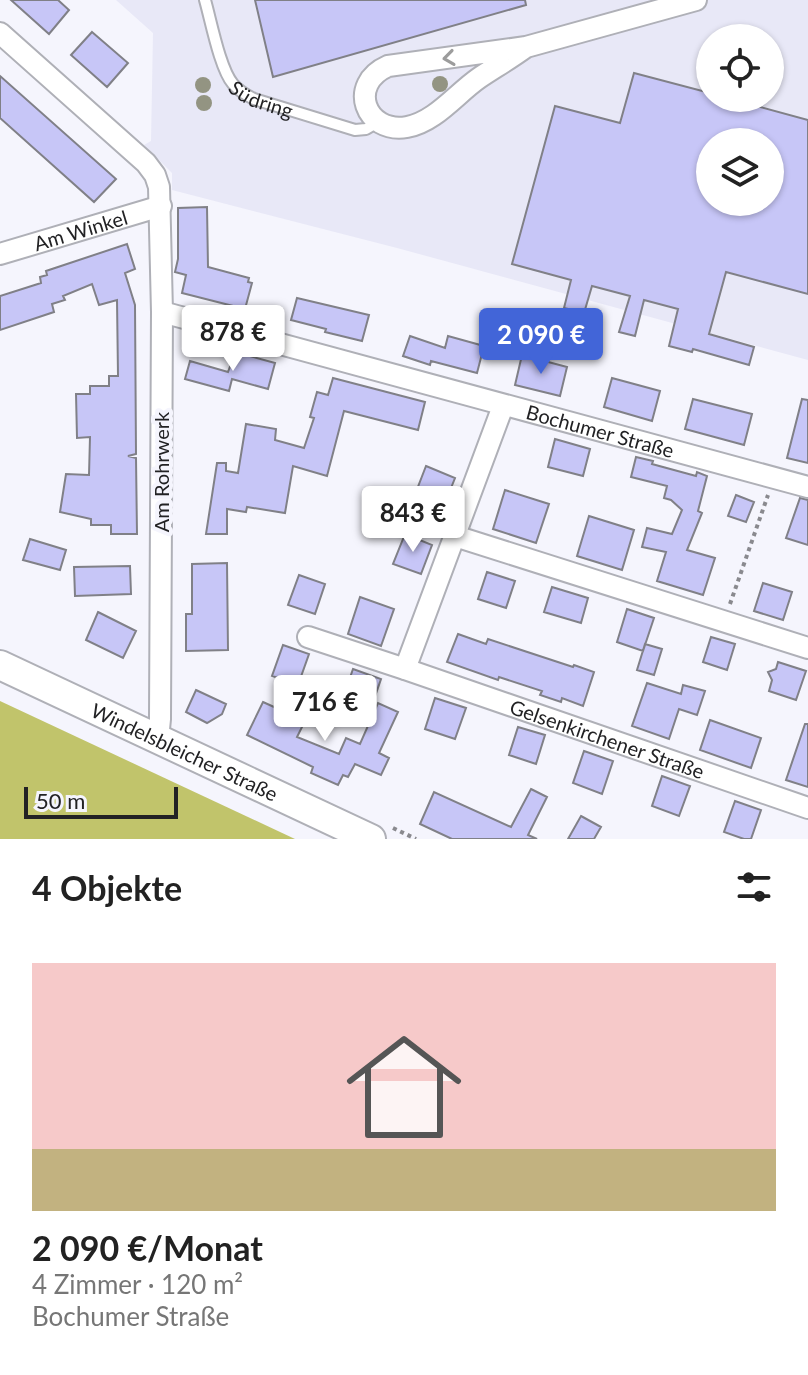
<!DOCTYPE html>
<html lang="de">
<head>
<meta charset="utf-8">
<style>
  :root { --surface:#fff; --page:#f2f2f2; --text:#222; --muted:#767676; --accent:#4265d8 }
  body { margin:0; font-family:Lato,sans-serif; background:var(--page); color:var(--text); height:100vh; display:flex; flex-direction:column; font-size:30px; white-space:nowrap }
  * { box-sizing:border-box; margin:0 }
  p { font-size:26px; color:var(--muted) }
  .icon { flex:none; width:44px; height:44px; fill:none; stroke:currentColor; stroke-width:2; stroke-linecap:round; stroke-linejoin:round }
  .map { position:relative; height:839px; overflow:hidden }
  .drawer { display:flex; flex-direction:column; background:var(--surface); flex:1 }
  .drawer>* { flex:none }
  .buttons { position:absolute; left:696px; top:24px; display:grid; gap:16px }
  .buttons a { display:grid; place-items:center; width:88px; height:88px; border-radius:50%; background:var(--surface); box-shadow:0 2px 6px #0004; font-size:40px }
  .scale { position:absolute; left:24px; bottom:20px; width:154px; box-sizing:border-box; padding-left:8px; border:4px solid #222224; border-top:0; font-size:22px; line-height:28px; white-space:nowrap; color:#222224; -webkit-text-stroke:6px #f5f5fd; paint-order:stroke }
  .price { position:absolute; translate:-50% -68px; padding:0 18px; border-radius:8px; background:#fff; color:#222; font-size:26px; line-height:52px; filter:drop-shadow(0 2px 4px #0008) }
  .price::after { content:''; position:absolute; left:50%; top:48px; width:24px; height:18px; margin-left:-12px; background:inherit; clip-path:polygon(0 0,100% 0,50% 100%) }
  .price.selected { background:var(--accent); color:#fff }
  ul { padding:0; list-style:none }
  li { display:grid; align-content:center; gap:16px; height:424px; padding:0 32px }
  li span { display:grid; place-items:center; height:248px; border-radius:0px; color:#555 }
  li>.icon { margin-inline-start:auto }
  span .icon { width:144px; height:144px; fill:#fffc; stroke-width:1 }
  li b { font-size:34px }
  h2 { display:flex; justify-content:space-between; align-items:center; height:96px; padding:0 32px; font-size:34px }
  .map>svg:first-child { display:block }
  .built { fill:#e8e8f7; fill-rule:evenodd }
  .forest { fill:#c1c46b }
  .building { fill:#c7c6f7; stroke:#808087; stroke-width:2; fill-rule:evenodd }
  .lines { fill:none; stroke-linecap:round; stroke-linejoin:round }
  .lane-casing { stroke:#afb0b7; stroke-width:14 }
  .street-casing { stroke:#afb0b7; stroke-width:24 }
  .secondary-casing { stroke:#afb0b7; stroke-width:32 }
  .path { stroke:#89898e; stroke-width:4; stroke-dasharray:4 4; stroke-linecap:butt }
  .lane { stroke:#fff; stroke-width:10 }
  .street { stroke:#fff; stroke-width:20 }
  .secondary { stroke:#fff; stroke-width:28 }
  .tree { fill:#939482 }
  .oneway { stroke:#9c9c9c }
  .labels { text-anchor:middle; dominant-baseline:central; stroke-width:8; stroke-linejoin:round; paint-order:stroke }
  .street-label { font-size:20px; fill:#222224; stroke:#f5f5fd }
</style>
</head>
<body>
<div class="map">
<svg width="808" height="839" viewBox="0 0 808 839">
  <rect width="100%" height="100%" fill="#f5f5fd"/>
  <path class="built" d="M116 0H808V360L397 248 172 190V173L144 145 151 141 153 33ZM710 38H770V98H710ZM710 142H770V202H710Z"/>
  <path class="forest" d="M0 701 295 839H0Z"/>
  <path class="building" d="M11 0H58L69 10 49 34Z
    M255 0H525L526 5 273 77Z
    M92 32 128 63 107 87 71 55Z
    M634 73 710 93V98H727L808 120V294L726 272 709 334 754 347 749 365 693 349 692 352 669 346 678 309 644 300 635 336 619 332 630 296 592 286 584 313 564 308 571 280 512 264 555 106 620 123ZM710 142H770V202H710Z
    M0 76 116 179 94 202 0 118Z
    M207 207 208 267 249 278 248 282 252 283 245 309 182 293 186 275 175 272 178 259V208Z
    M127 244 135 269 125 273 135 305 136 454 128 456 136 458 137 534H111V525H91V519L60 512 66 474 89 475 90 437 77 438 76 394H90V386H109V376H118L117 300 99 305 92 284 63 296 65 300 52 304 54 312 0 330V296L41 283 40 277 47 275 46 271Z
    M297 298 369 315 362 341 325 332 326 329 291 320Z
    M410 336 445 348 448 336 484 346 477 373 431 361 430 365 403 356Z
    M239 353 275 363 268 389 232 379 229 391 185 379 190 361 228 372 232 361 237 363Z
    M522 355 567 367 560 396 515 385Z
    M333 378 425 402 418 430 344 411 327 476 293 466 285 513 247 507 246 512 227 509V534H206L217 463H226V471L238 473 246 424 276 429 275 440 304 448 314 418 310 417 317 392 328 395Z
    M612 378 660 391 652 421 604 407Z
    M693 399 752 414 744 445 685 429Z
    M802 399 808 400V463L787 458Z
    M555 439 590 449 583 476 548 467Z
    M636 457 653 461 652 464 696 476 697 472 707 476 698 511 702 513 687 550 715 558 703 595 657 581 666 552 642 547 647 528 672 534 682 510 671 500 664 498 667 486 631 477Z
    M426 466 455 478 445 503 416 492Z
    M505 490 549 504 536 543 493 529Z
    M736 495 754 502 746 522 728 516Z
    M800 498 808 500V545L786 538Z
    M589 516 634 530 622 570 577 556Z
    M405 534 432 545 421 574 393 564Z
    M30 539 66 550 60 570 23 560Z
    M227 563 228 650 186 651V614H192V564Z
    M130 566 131 594 75 596 74 567Z
    M487 572 515 581 506 608 478 599Z
    M299 575 325 584 315 614 288 605Z
    M763 583 792 592 783 620 754 611Z
    M552 587 588 598 581 623 544 612Z
    M360 597 394 609 381 646 348 634Z
    M627 609 654 618 643 651 617 642Z
    M98 612 136 631 123 658 86 640Z
    M458 634 486 644 488 639 573 667 574 665 594 672 583 706 562 698 561 702 540 695 542 691 499 677 498 680 447 662Z
    M711 637 735 644 727 670 703 662Z
    M645 644 662 649 654 675 637 670Z
    M283 645 309 654 298 685 272 676Z
    M778 662 806 671 796 700 769 691 772 680 768 672 776 669Z
    M353 669 381 679 371 708 343 698Z
    M647 683 681 694 683 685 705 691 697 715 679 709 669 739 632 726Z
    M196 690 226 704 222 714 207 723 186 712Z
    M435 698 466 708 455 739 425 729Z
    M263 702 305 721 297 737 339 754 346 738 360 744 378 703 398 712 379 753 389 758 381 775 355 764 348 777 343 775 338 785 311 773 313 767 247 735Z
    M710 720 761 738 751 768 700 750Z
    M805 724H808V787L786 780Z
    M518 727 545 735 536 764 509 755Z
    M584 751 613 761 602 794 573 783Z
    M662 776 690 786 679 816 652 806Z
    M531 789 547 797 528 835 537 839H452L420 824 434 792 511 827Z
    M735 801 761 810 751 839H744L724 832Z
    M581 816 601 827 594 839H568Z"/>
  <g class="lines">
    <defs>
      <g id="lane">
        <path id="s1" d="M205 0C211 21 220 69 233 84 239 91 246 95 254 99L355 130 366 129 378 122"/>
      </g>
      <g id="street">
        <path d="M0 33 146 163 155 175 159 187 162 312 160 719 158 739"/>
        <path d="M526 47C511 58 494 68 479 78 456 94 435 122 407 127 365 134 347 84 388 66L526 47 696 0"/>
        <path id="s2" d="M0 254 161 206"/>
        <path id="s3" d="M162 312 808 487"/>
        <path d="M455 536 808 648"/>
        <path id="s4" d="M308 637 405 669 808 808"/>
        <path d="M405 669 503 406"/>
      </g>
      <g id="secondary">
        <path id="s5" d="M0 665 371 839"/>
      </g>
    </defs>
    <use href="#lane" class="lane-casing"/>
    <use href="#street" class="street-casing"/>
    <use href="#secondary" class="secondary-casing"/>
    <path class="path" d="M730 604 768 495
      M393 828 416 839"/>
    <use href="#lane" class="lane"/>
    <use href="#street" class="street"/>
    <use href="#secondary" class="secondary"/>
  </g>
  <g class="tree">
    <circle cx="440" cy="84" r="8"/>
    <circle cx="203" cy="85" r="8"/>
    <circle cx="204" cy="103" r="8"/>
  </g>
  <defs><path id="oneway-chevron" d="M-2-3.5L2.5 0L-2 3.5" fill="none" stroke-width="1.6" stroke-linecap="round" stroke-linejoin="round" transform="scale(2)"/></defs>
  <use class="oneway" href="#oneway-chevron" transform="translate(449 58) rotate(172)"/>
  <g class="labels">
    <g class="street-label">
      <text stroke="none"><textPath href="#s1" startOffset="122">Südring</textPath></text>
      <text stroke="none"><textPath href="#s2" startOffset="84">Am Winkel</textPath></text>
      <text stroke="none"><textPath href="#s3" startOffset="454">Bochumer Straße</textPath></text>
      <text transform="translate(161 472) rotate(-90)">Am Rohrwerk</text>
      <text stroke="none"><textPath href="#s4" startOffset="316">Gelsenkirchener Straße</textPath></text>
      <text stroke="none"><textPath href="#s5" startOffset="204">Windelsbleicher Straße</textPath></text>
    </g>
  </g>
</svg>
<div class="buttons">
<a><svg class="icon" aria-label="locate" viewBox="0 0 24 24"><circle cx="12" cy="12" r="6"/><path d="M12 2v4M12 18v4M2 12h4M18 12h4"/></svg></a>
<a><svg class="icon" aria-label="layers" viewBox="0 0 24 24"><path d="M12 4l9 5-9 5-9-5zM3 14l9 5 9-5"/></svg></a>
</div>
<div class="scale">50 m</div>
<b class="price" style="left:233px;top:373px">878 €</b>
<b class="price selected" style="left:541px;top:376px">2 090 €</b>
<b class="price" style="left:413px;top:554px">843 €</b>
<b class="price" style="left:325px;top:743px">716 €</b>
</div>
<section class="drawer">
<h2>4 Objekte<svg class="icon" aria-label="filters" viewBox="0 0 24 24"><path d="M4 7h16M4 17h16"/><circle cx="9" cy="7" r="2"/><circle cx="15" cy="17" r="2"/></svg></h2>
<ul>
<li><span style="background:linear-gradient(#f6c9c9 75%,#c2b280 0)"><svg class="icon" aria-label="home" viewBox="0 0 24 24"><path d="M3 11l9-7 9 7M6 9v11h12V9"/></svg></span><div><b>2 090 €/Monat</b><p>4 Zimmer · 120 m²</p><p>Bochumer Straße</p></div></li>
</ul>
</section>
</body>
</html>
